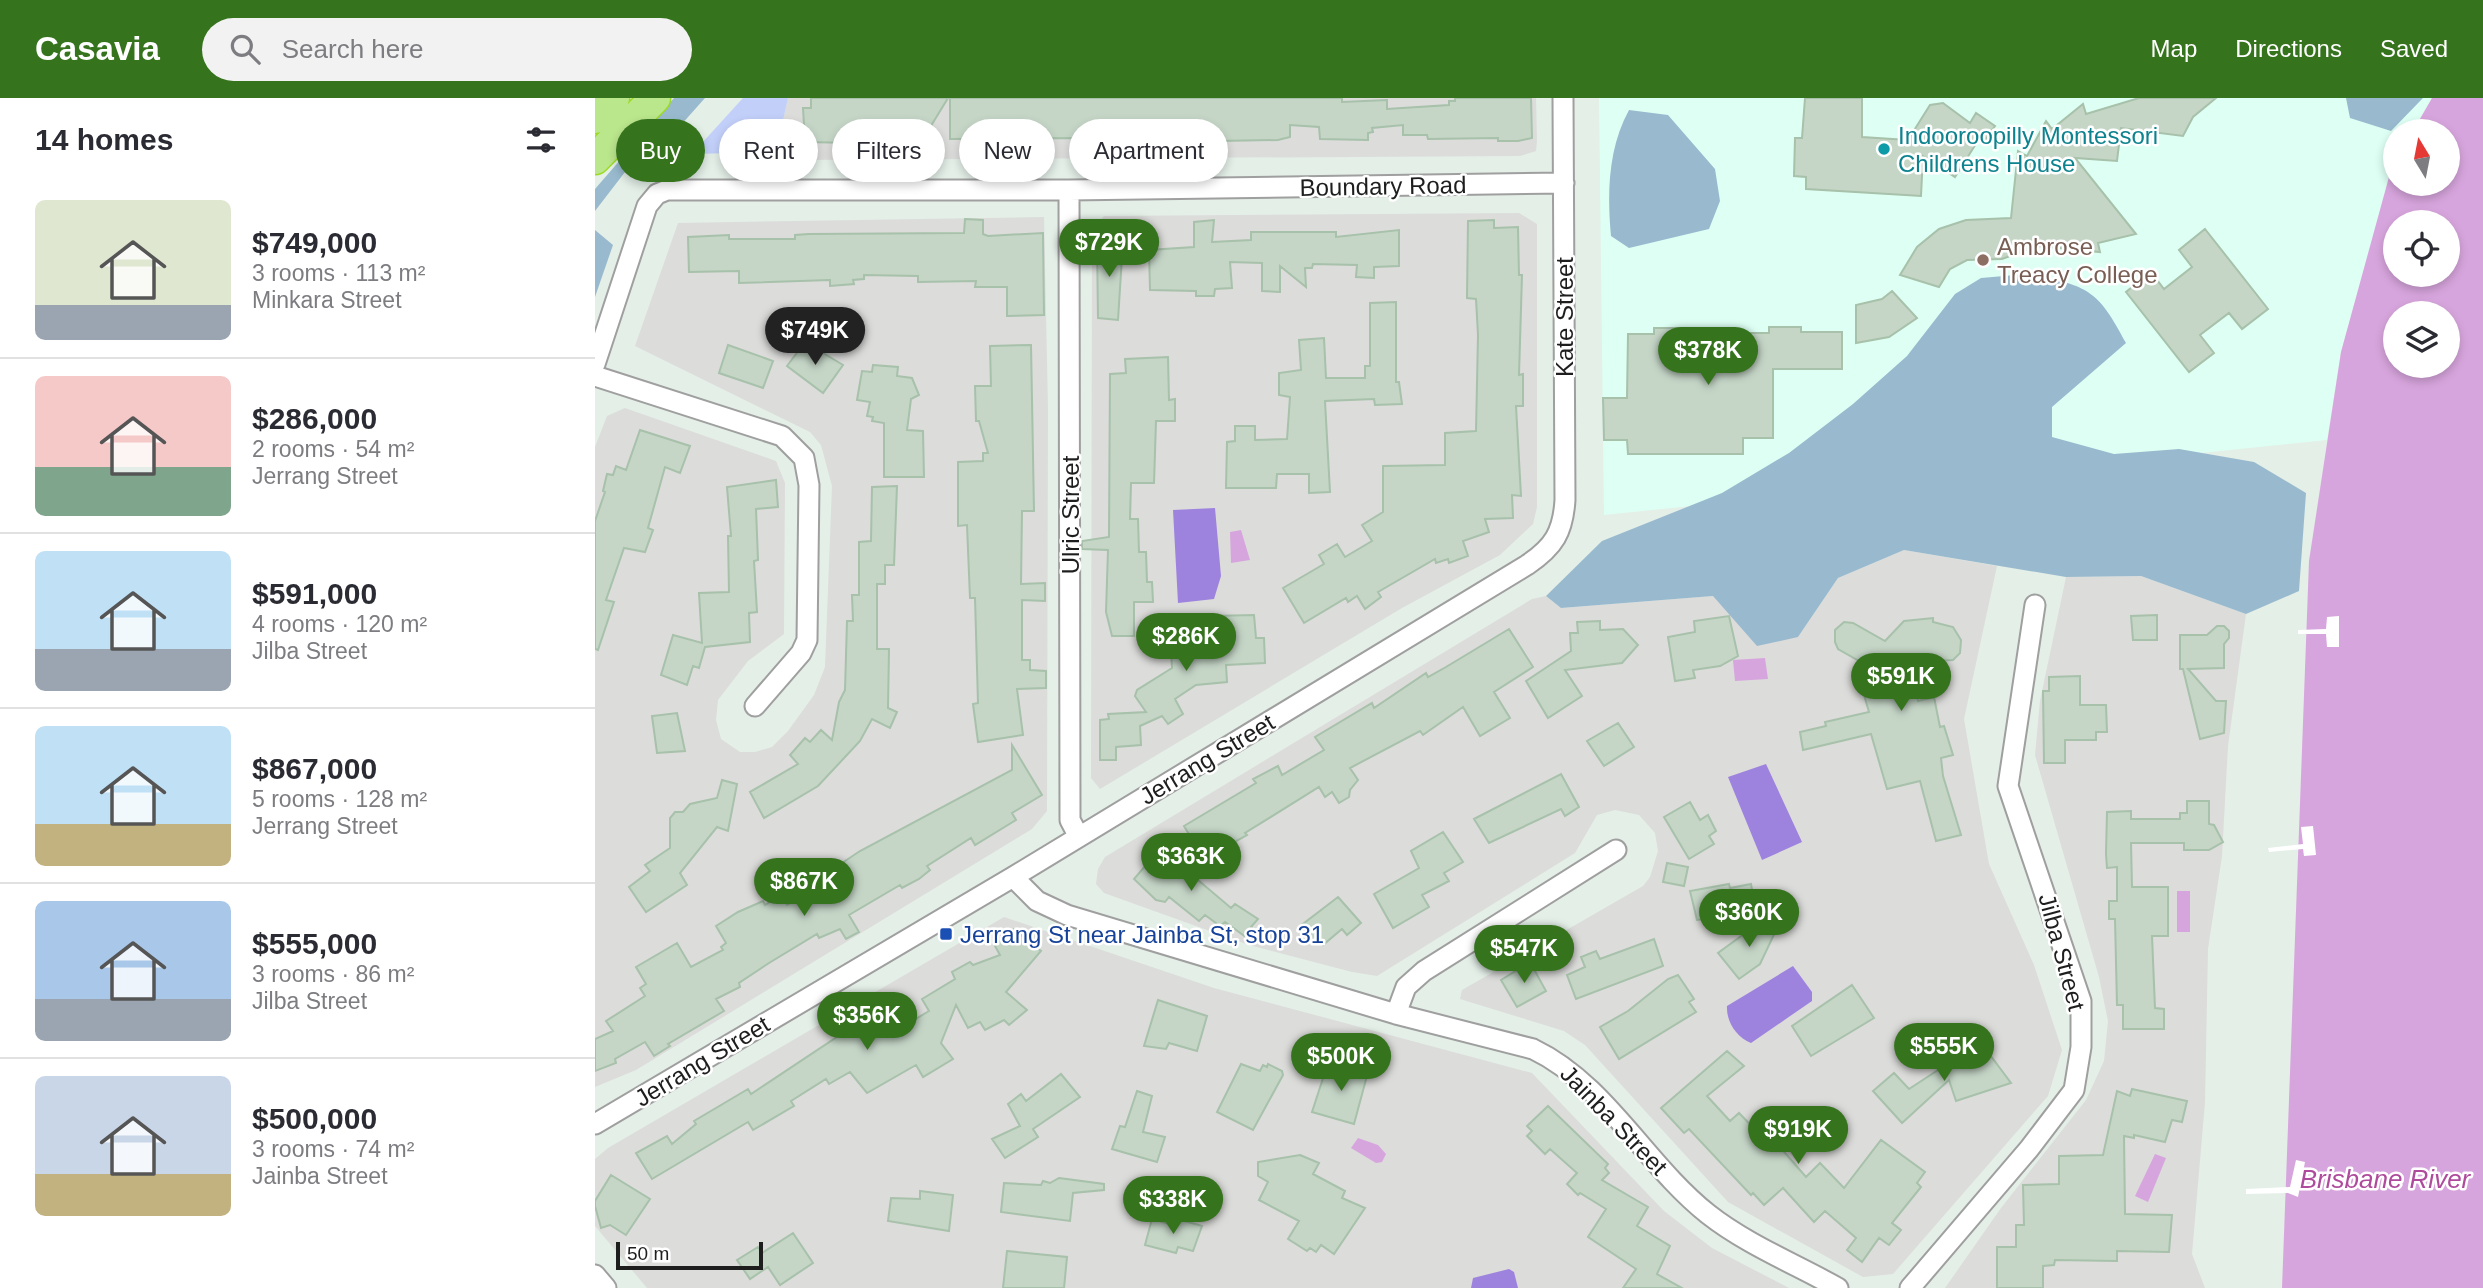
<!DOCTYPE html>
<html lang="en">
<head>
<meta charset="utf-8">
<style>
  :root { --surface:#fff; --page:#f2f2f3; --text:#2b2b33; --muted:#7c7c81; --line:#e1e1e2; --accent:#35731d }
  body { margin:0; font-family:Arial,sans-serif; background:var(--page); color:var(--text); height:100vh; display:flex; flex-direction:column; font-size:26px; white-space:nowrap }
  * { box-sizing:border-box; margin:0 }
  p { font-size:23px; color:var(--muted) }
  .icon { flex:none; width:38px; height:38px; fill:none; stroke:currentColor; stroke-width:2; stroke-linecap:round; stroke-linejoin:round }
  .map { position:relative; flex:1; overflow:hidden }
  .side { display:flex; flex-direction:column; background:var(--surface); width:595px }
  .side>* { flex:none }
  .banner { position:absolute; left:21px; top:21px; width:665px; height:63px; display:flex; gap:14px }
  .needle { width:46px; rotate:350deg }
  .controls { position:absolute; left:1788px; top:21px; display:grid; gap:14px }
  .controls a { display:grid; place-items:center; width:77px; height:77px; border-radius:50%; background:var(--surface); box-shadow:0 4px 10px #0003; font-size:35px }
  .scale { position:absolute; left:21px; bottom:18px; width:147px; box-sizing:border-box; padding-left:7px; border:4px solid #1e1e1e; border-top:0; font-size:19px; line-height:24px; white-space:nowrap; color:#1e1e1e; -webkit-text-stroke:5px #fff; paint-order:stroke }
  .price { position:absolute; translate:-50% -60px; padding:0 16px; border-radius:24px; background:var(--accent); color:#fff; font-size:23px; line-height:46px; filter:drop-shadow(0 2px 4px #0008) }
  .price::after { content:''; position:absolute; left:50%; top:42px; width:21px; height:16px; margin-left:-10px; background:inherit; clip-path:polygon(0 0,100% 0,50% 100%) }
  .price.on { background:#222; color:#fff }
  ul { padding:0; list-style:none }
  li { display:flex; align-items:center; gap:21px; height:175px; padding:0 35px }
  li+li { border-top:2px solid var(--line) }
  li span { display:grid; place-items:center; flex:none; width:196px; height:140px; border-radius:10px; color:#555 }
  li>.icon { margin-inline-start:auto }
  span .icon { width:84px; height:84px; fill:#fffc; stroke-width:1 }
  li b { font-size:30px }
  h2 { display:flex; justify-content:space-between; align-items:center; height:84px; padding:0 35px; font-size:30px }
  .chip { padding:0 24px; border-radius:32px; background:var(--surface); box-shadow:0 4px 10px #0003; font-size:24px; line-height:63px }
  .chip.on { background:var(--accent); color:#fff }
  header { display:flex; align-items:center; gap:42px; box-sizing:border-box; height:98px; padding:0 35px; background:var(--accent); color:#fff }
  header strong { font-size:33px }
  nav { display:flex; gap:38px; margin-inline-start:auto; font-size:24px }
  .search { width:490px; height:63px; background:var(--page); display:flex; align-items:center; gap:18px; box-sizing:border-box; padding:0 24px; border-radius:38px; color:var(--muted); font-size:26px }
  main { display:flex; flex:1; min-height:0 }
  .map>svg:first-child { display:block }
  .residential { fill:#dcdcdb }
  .education { fill:#defff4 }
  .forest { fill:#99bace }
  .park { fill:#c2cff9 }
  .pitch { fill:#9d83de }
  .water { fill:#d7a5dd; fill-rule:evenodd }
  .pier { fill:#fff }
  .building { fill:#c5d6c7; stroke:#a7c1aa; stroke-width:2 }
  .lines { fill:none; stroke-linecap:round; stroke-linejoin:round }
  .minor-casing { stroke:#9f9f9f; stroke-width:23 }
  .highway-casing { stroke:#9dda25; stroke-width:33 }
  .minor { stroke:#fff; stroke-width:19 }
  .highway { stroke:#bae68c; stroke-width:30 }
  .culture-dot { fill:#0f9aa8; stroke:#fff; stroke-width:2.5 }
  .education-dot { fill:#8d6e63; stroke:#fff; stroke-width:2.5 }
  .transit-dot { fill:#1a4fb4; stroke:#fff; stroke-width:2.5 }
  .labels { text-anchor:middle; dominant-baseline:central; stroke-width:5; stroke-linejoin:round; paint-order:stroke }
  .culture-label { font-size:24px; fill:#0d838f; stroke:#fff; text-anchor:start }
  .street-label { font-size:24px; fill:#1e1e1e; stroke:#fff }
  .education-label { font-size:24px; fill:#785e54; stroke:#fff; text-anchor:start }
  .transit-label { font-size:24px; fill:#164399; stroke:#fff; text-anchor:start }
  .water-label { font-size:26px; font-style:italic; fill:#ae4b9c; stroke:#fff }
</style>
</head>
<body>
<header>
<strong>Casavia</strong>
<div class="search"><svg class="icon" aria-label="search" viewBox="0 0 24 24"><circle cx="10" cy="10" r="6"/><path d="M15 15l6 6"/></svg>Search here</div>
<nav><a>Map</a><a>Directions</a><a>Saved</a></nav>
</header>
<main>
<section class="side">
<h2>14 homes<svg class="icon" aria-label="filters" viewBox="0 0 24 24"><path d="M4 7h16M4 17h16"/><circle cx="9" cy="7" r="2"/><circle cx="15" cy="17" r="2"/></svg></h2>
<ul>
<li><span style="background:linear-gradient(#dfe7d0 75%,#9aa5b1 0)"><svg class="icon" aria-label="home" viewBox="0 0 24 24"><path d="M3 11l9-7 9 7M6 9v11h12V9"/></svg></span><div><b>$749,000</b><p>3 rooms · 113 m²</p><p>Minkara Street</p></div></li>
<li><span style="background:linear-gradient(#f6c9c9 65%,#7fa58c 0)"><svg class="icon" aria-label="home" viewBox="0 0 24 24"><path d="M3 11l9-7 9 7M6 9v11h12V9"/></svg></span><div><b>$286,000</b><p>2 rooms · 54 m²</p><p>Jerrang Street</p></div></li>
<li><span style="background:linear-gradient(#bfe0f5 70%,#9aa5b1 0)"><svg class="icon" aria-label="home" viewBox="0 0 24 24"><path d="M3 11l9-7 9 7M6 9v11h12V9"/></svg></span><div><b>$591,000</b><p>4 rooms · 120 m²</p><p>Jilba Street</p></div></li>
<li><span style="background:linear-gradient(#bfe0f5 70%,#c2b280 0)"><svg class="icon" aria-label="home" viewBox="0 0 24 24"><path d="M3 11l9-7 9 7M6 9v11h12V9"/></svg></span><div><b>$867,000</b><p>5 rooms · 128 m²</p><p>Jerrang Street</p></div></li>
<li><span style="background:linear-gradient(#a9c7e8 70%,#9aa5b1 0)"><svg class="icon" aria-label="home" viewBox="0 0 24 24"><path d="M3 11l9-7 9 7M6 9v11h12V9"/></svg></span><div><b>$555,000</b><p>3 rooms · 86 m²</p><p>Jilba Street</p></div></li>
<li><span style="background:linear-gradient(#c9d6e8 70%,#c2b280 0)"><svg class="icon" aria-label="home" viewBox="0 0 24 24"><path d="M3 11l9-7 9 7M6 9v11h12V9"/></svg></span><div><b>$500,000</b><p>3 rooms · 74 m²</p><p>Jainba Street</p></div></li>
</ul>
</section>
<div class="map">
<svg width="1888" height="1190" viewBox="0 0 1888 1190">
  <rect width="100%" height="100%" fill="#e4efe8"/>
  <path class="residential" d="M193 0H941L942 43 941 53 925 58 199 62 181 54Z
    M924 115 942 126V409L938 426 905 457 807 510 505 691 496 680 497 133 509 118Z
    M449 119 453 312 452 713 437 731 41 972 0 989V349L12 318 30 310 181 363 190 385 189 536 153 563 123 602 121 622 126 641 145 654H160L177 649 193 633 219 597 230 569 237 388 226 347 215 334 40 248 83 125Z
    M1309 452 1402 468 1369 621 1394 766 1439 867 1467 952 1453 998 1298 1176 1268 1179 1133 1104 990 947 969 933 865 901 867 892 1048 788 1055 779 1063 753 1060 735 1044 717 1020 712 1002 717 980 755 782 878 757 874 654 847 509 795 501 786 503 771 510 759 937 501 951 498 966 510 1118 498 1203 539 1243 480Z
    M1546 478 1651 516 1633 648 1627 758 1613 851 1610 1004 1597 1156 1610 1190H1350L1406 1110 1491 1002 1509 963 1513 923 1504 879 1440 657 1445 603 1471 479Z
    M409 819 619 890 937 975 1069 1113 1117 1150 1194 1190H52L0 1128V1061L13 1050Z"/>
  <path class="education" d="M1004 0H1837L1818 33H1801V61L1746 254 1732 342 1009 417Z"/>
  <path class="forest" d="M79 0H110L69 46 30 74 0 113V91Z
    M1751 0H1828L1796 33 1755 20Z
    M1034 12 1073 17 1120 71 1125 103 1114 131 1034 150 1016 138C1012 96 1013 50 1034 12Z
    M0 132 18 147 0 199Z
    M1432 176C1493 188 1502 190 1531 245L1457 309V339L1519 356 1584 351 1659 364 1711 395 1704 493 1651 516 1546 478 1471 479 1309 452 1243 480 1203 539 1162 548 1118 498 966 510 951 498 1007 443 1127 395 1194 355 1258 306 1312 258 1360 196 1386 180Z"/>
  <path class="park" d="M148 0H193L181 54 97 56Z"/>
  <path class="pitch" d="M620 410 626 478 619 501 583 505 578 412Z
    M1171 666 1207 744 1167 762 1133 679Z
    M1198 868 1217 894V903L1156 945C1141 939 1131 923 1132 908Z
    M914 1171 919 1174 923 1190H876L878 1180Z"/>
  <path class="water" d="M1837 0H1888V1190H1687L1714 463 1746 254 1797 68 1801 61V86H1853V33H1818ZM1801 124H1853V177H1801ZM1801 215H1853V268H1801Z
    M646 432 655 462 636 465 635 434Z
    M1170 560 1173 581 1140 583 1138 562Z
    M1582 793H1595V834H1582Z
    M763 1040 783 1047 791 1056 787 1064 781 1065 756 1050Z
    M1560 1056 1571 1060 1553 1104 1540 1098Z"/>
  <path class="pier" d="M1744 518V549H1732L1731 536H1703V532L1731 531 1732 519Z
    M1718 728 1721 757 1709 758 1708 751 1674 754 1673 750 1708 746 1706 729Z
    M1701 1062 1710 1064 1703 1099 1693 1095 1651 1096V1091L1695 1089Z"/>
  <path class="building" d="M216 0H353L331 36 285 37 274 39V45H259L210 44 208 10H216Z
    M355 0H747V4L792 2V11L854 7V3H860V0H936L937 40 923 43H903V40L833 41 832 37H808V27L777 30 778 34 773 35V42L725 41 724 29 695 27V39L683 42 623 43 529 38 530 59H512V52H502V42L491 43V40L355 41Z
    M1210 0H1267V39L1313 42 1335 7 1348 5 1375 25 1381 15 1400 28 1389 44 1384 41 1360 79 1328 58 1326 98 1211 91V79L1199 78 1200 40H1207Z
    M1544 0H1621L1598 19 1588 38 1526 30 1522 63 1480 60 1541 136 1503 145 1505 154 1443 148 1407 161 1372 162 1355 171 1344 189 1305 177 1322 149 1344 131 1371 122 1416 120 1423 53 1432 58 1451 23 1457 31 1488 6 1491 16Z
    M370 121 388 122V136L393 138 448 135 449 217 412 218V189H380L381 183 323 184V178L269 177V181L258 182 259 186 235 188V182L144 185V173L94 174 93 139 134 137V141H200V137L214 136 369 135Z
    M619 122 617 144 656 142V134H741V139L804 132V168L779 169V180L761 179 762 167 718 166 717 170H710L711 189 685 168V194L667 193V165L635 164 637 190 620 191 619 198H601V193L555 192 554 152 599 149V124Z
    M899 122V130L923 129 924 177H927L924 277 928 276V308H921L926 398 917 397 918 420 890 421 894 434 868 443 873 458 854 465 853 461 841 465 840 461 783 494 786 499 770 511 762 498 753 504 751 500 709 525 688 490 729 466 724 457 742 446 750 459 777 443 767 427 788 414V368L850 367V335L881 333 883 237 881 201 872 200 873 123Z
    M1610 131 1673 211 1647 231 1634 215 1605 237 1619 255 1594 274 1531 194 1556 174 1569 191 1597 169 1584 152Z
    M528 143 523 222 503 220 502 145Z
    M1297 193 1322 220 1294 239 1261 245V207L1287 201Z
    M801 204V284H804L807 306 780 307 779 301 730 303 735 394 714 395V376H682L681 390H631L632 344 640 343V328H660V342L692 341 695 299 684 297V275L706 272 704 242 729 240 731 280H770V268H775V205Z
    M1174 229H1206V234H1247V271H1178V340H1148V356H1033L1032 342H1009L1008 300H1032L1033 236H1059V230H1089V235H1174Z
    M210 244 248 267 228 295 192 268Z
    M133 247 178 263 168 290 124 275Z
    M436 247 439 413H427L426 486 450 485V503L427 502V562H435V572L451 573V590L422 591 428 637 383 644 378 606 383 605 380 500H375L372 427 363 428V364L388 363V355H393L384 323H381L380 288H396L395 248Z
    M573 259 574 302 580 301V323H561L559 385H536L535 421H543L544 454H551L552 484H557L558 504H539V538H517L511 514 513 452 487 451V443L514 439 515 276 531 275 530 261Z
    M278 267 303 269 302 278 317 280 324 297 316 301 312 332 328 333 329 379H289V325L277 323 278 319 272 318 275 304 262 302 267 273 277 274Z
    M45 332 95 348 85 375 70 369 53 430 58 432 50 454 29 450 11 502 19 504 3 552 0 551V423L10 394 8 393 12 376 18 377 21 368 31 372Z
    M181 382 183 409 161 411 163 462 159 463 162 514 154 515 155 544 110 549 104 570 98 568 92 587 66 577 78 537 107 545 104 495 134 494 133 438H136L132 389Z
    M302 388 299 467H290V486H282V551H294L293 610 302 614 295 630 277 621 265 643 223 688 169 720 155 694 203 666 195 657 210 640 215 644 226 632 237 642 244 604 250 592 252 523H258L257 497H264V444L276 443 277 389Z
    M659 517 661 540H669L670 565 631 567 632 584 601 587 580 601 588 616 573 626 567 618 545 628 546 647 521 649V662H505V622L514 621 513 616 551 614 540 598 542 592 577 570 574 519Z
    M1562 517V542H1538L1536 518Z
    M1134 518 1143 558 1125 568 1098 572 1100 580 1080 583 1073 539 1100 534 1099 523Z
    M1338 520V524L1358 529 1366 542 1365 555 1358 562 1313 565 1323 603 1339 599 1345 629 1349 628 1358 657 1346 660 1348 678 1366 737 1341 743 1325 683 1292 691 1276 636 1208 652 1205 634 1231 628 1230 624 1274 614 1269 597 1308 588 1243 551 1240 544V532L1249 524 1258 525 1290 543 1309 523Z
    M1005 523V532L1028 531 1043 547 1027 565 970 572 987 598 953 620 931 583 976 553 975 535H983L982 524Z
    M1622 528H1629L1634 533V540L1629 546V570L1593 571 1621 603H1631L1629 635 1605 641 1588 571H1585V537H1612Z
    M914 531 938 569 899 594 915 620 885 638 868 609 828 637 825 633 755 670 763 682 755 692 754 699 744 705 737 694 730 699 724 689 650 735 652 737 609 761 589 728 661 685 658 681 683 668 687 677 729 652 720 639 777 605 779 610 831 575 833 579 851 569Z
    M1485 578V607H1511L1512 634H1501V642H1470V665H1449L1448 593H1454V579Z
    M82 615 90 653 62 655 57 618Z
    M1023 625 1039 649 1009 668 992 643Z
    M417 647 447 697 417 715 421 722 380 747 376 740 332 768 335 772 324 781 307 790 305 787 254 817 264 834 251 841 245 831 224 840 222 836 174 865 144 885 145 889 121 901 129 913 73 946 75 948 59 958 50 944 20 961 21 965 0 973V941L18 933 11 923 50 898 45 890 51 886 41 869 82 845 96 869 128 852 126 849 131 845 121 828 143 814 168 803 170 807 186 797 192 807 219 793 218 790 241 776 238 771 265 753 417 672Z
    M966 676 984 709 970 718 966 711 894 745 879 721Z
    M127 682 142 686 133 733 122 729 85 775 92 787 51 814 34 789 55 773 50 767 75 750V720L80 714H88L95 706 122 700Z
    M1592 703H1614V726L1619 727 1628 744 1614 752H1589V745H1536L1537 789H1573V838H1557L1560 910 1569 911V931H1528V907H1522L1520 821H1514V803H1522V769L1512 770 1511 756 1512 714 1536 713V721H1585V715H1592Z
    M1095 704 1105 722 1113 717 1121 733 1114 738 1119 746 1094 761 1069 719Z
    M848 734 868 764 849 775 854 783 827 797 834 809 798 830 779 796 824 770 816 753Z
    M569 746 594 769 590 771 636 810 640 806 663 821 656 829 665 838 659 845 630 824 625 828 610 817 604 823 574 799 570 804 561 802 539 781Z
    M1072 765 1093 769 1089 788 1068 784Z
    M1134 786 1135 790 1156 786 1161 814 1102 822 1095 793Z
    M743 799 766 825 752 837 747 831 728 847 722 840 717 844 704 829Z
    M1168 822 1184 826 1165 866 1144 881 1123 855Z
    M419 831 446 853 411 894 432 912 414 927 409 922 390 932 385 924 373 930 361 907 346 945 358 961 328 979 321 967 272 995 255 974 234 986 231 981 196 1003 199 1008 158 1032 153 1024 57 1081 41 1055 72 1038 77 1046 101 1026 99 1023 153 991 156 996 275 917 280 924 288 920 297 935 334 913 327 901 360 881 357 874 375 864 378 867 405 857 400 848Z
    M1059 841 1068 868 981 901 972 877 990 869 986 859 1001 853 1005 861Z
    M935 864 951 893 922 909 906 882Z
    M1083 877 1099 901 1094 904 1101 914 1024 961 1005 929 1033 913 1073 881Z
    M1257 887 1279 920 1216 958 1197 928Z
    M563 902 612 918 602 953 574 945 571 951 549 948Z
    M1374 951 1379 957 1392 953 1416 985 1361 1003 1354 982 1307 1025 1278 993 1299 975 1314 991 1346 970 1341 964 1352 955 1359 961Z
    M1132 953 1149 968 1112 998 1135 1023 1144 1015 1172 1044 1177 1040 1211 1079 1225 1065 1249 1090 1286 1042 1330 1074 1322 1085 1326 1089 1297 1125 1306 1132 1294 1147 1284 1140 1267 1164 1252 1152 1261 1140 1230 1113 1219 1124 1188 1090 1169 1107 1158 1095 1156 1097 1094 1031 1089 1035 1066 1010Z
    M733 965 773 974 759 1026 717 1014Z
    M646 966 665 973 668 967 672 969 673 966 687 973 688 977 658 1032 622 1014Z
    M466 976 485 999 438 1031 443 1039 410 1060 397 1041 425 1028 413 1006 426 996 431 1003Z
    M1537 991 1592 1003 1587 1024 1577 1022 1570 1044 1539 1037V1040L1529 1038 1530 1116 1577 1117 1574 1154 1522 1153V1163L1460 1162 1459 1167 1448 1168V1190H1402V1149H1421V1127H1429L1428 1087 1464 1086V1058L1508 1057 1522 993 1535 998Z
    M542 993 557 998 548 1034 570 1039 562 1064 517 1051 525 1028 530 1029Z
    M953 1008 1013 1066 1010 1070 1014 1075 1007 1082 1053 1109 1042 1128 1075 1148 1062 1176 1087 1190H1028L1041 1171 993 1139 1011 1111 985 1095 983 1097 972 1086 982 1075 955 1051 950 1056 932 1038 937 1033 932 1028Z
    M705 1057 724 1065 718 1076 750 1093 747 1100 770 1110 739 1156 726 1147 721 1154 715 1150 712 1153 693 1141 704 1123 664 1102 673 1084 663 1078V1064Z
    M16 1077 55 1101 31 1137 15 1127 6 1130 0 1108V1103Z
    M464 1080 509 1086V1092L478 1095 475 1123 406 1114 409 1085 446 1087 448 1083 455 1085Z
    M325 1093 358 1097 354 1133 293 1123 296 1100 325 1101Z
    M557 1121 582 1128 586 1122 607 1128 598 1153 583 1149 581 1155 550 1147Z
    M198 1135 218 1165 185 1187 173 1169 155 1181 142 1162 163 1149 167 1155Z
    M412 1153 472 1159 469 1190H408Z"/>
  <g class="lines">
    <defs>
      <path id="minor" d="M474 92 475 722 484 739
        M0 266 52 108 62 96 72 92H474L969 85
        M0 278 187 338 209 360 214 387 212 542 206 555 160 608
        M418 779 442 803 472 817 801 916 938 951C1011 986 1050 1066 1113 1116 1151 1146 1200 1166 1243 1190
        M801 916 811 889 829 873 1021 752
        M0 1026 418 779 932 467C959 449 968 434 970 402L968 0
        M0 1177 11 1190
        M1315 1190 1434 1051 1479 992 1486 949V903L1413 688 1440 507"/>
      <path id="highway" d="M0 20 19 0
        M0 61 60 0"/>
    </defs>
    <use href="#minor" class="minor-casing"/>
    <use href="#highway" class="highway-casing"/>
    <use href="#minor" class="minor"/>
    <use href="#highway" class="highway"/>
  </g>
  <circle class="culture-dot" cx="1289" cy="51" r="7"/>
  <circle class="education-dot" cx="1388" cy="162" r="7"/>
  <rect class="transit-dot" x="344" y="829" width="14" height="14" rx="3.5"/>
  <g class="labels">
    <g class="culture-label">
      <text x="1303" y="37">Indooroopilly Montessori<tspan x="1303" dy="28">Childrens House</tspan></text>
    </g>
    <g class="street-label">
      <text transform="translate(788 88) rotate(-1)">Boundary Road</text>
      <text transform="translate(969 219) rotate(-90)">Kate Street</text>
      <text transform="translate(475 417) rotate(-90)">Ulric Street</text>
      <text transform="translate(612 661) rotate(-31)">Jerrang Street</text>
      <text transform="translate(1467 854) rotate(75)">Jilba Street</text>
      <text transform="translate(107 963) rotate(-31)">Jerrang Street</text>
      <text transform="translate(1019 1022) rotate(46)">Jainba Street</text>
    </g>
    <g class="education-label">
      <text x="1402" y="148">Ambrose<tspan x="1402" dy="28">Treacy College</tspan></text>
    </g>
    <g class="transit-label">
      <text x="365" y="836">Jerrang St near Jainba St, stop 31</text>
    </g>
    <g class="water-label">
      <text x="1790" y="1081">Brisbane River</text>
    </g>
  </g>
</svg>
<div class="controls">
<a><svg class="needle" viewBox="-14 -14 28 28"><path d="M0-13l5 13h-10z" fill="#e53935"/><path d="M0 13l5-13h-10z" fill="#7c7c81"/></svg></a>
<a><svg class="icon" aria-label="locate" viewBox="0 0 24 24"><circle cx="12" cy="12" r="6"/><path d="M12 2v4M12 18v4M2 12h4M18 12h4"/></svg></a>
<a><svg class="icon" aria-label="layers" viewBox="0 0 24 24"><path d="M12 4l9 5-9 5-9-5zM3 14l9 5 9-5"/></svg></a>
</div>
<div class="scale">50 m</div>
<b class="price" style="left:514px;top:181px">$729K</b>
<b class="price on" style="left:220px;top:269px">$749K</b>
<b class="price" style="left:1113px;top:289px">$378K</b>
<b class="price" style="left:591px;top:575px">$286K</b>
<b class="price" style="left:1306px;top:615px">$591K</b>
<b class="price" style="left:596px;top:795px">$363K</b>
<b class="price" style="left:209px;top:820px">$867K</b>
<b class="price" style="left:1154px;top:851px">$360K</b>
<b class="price" style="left:929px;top:887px">$547K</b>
<b class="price" style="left:272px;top:954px">$356K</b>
<b class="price" style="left:1349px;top:985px">$555K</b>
<b class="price" style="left:746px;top:995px">$500K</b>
<b class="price" style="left:1203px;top:1068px">$919K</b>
<b class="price" style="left:578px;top:1138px">$338K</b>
<div class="banner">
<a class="chip on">Buy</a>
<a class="chip">Rent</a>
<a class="chip">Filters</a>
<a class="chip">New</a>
<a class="chip">Apartment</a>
</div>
</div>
</main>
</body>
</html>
